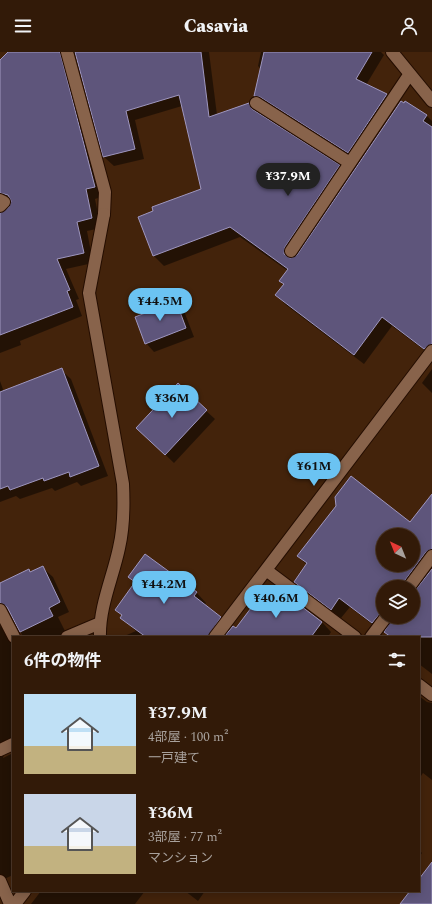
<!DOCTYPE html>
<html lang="ja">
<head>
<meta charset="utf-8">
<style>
  :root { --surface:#321a08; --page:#3d2716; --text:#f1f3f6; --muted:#a8a19c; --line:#4d3829; --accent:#6bc3f2 }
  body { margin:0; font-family:Spectral,"Noto Sans JP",serif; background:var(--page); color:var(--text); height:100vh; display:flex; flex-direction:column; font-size:15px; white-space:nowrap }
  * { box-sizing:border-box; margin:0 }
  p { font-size:13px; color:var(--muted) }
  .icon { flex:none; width:22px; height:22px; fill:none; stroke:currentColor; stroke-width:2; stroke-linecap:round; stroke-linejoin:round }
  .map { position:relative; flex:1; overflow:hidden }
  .sheet { position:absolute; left:12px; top:584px; width:408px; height:256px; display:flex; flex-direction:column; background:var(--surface); border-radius:0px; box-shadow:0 2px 10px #0003,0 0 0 1px var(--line) }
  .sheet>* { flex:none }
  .needle { width:26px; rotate:317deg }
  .buttons { position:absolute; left:376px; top:476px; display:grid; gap:8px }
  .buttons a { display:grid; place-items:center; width:44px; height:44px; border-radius:50%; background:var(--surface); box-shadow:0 2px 10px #0003,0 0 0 1px var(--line); font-size:20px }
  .price { position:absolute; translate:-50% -34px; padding:0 9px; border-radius:14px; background:var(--accent); color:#111; font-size:13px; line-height:26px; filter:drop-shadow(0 1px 2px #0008) }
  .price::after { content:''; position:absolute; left:50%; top:24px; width:12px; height:9px; margin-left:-6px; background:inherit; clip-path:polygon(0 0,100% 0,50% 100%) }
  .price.current { background:#222; color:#fff }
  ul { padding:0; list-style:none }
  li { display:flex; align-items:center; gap:12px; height:100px; padding:0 12px }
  li span { display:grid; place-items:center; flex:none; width:112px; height:80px; border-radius:0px; color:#555 }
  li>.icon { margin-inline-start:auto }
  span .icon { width:48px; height:48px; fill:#fffc; stroke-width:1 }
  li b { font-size:17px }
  h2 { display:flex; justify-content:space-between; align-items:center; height:48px; padding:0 12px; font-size:17px }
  header { display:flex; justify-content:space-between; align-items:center; height:52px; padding:0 12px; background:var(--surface); font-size:18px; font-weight:800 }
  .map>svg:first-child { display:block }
  .shadow { fill:#0007; fill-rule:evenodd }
  .building { fill:#5e557b; stroke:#9f97c0; fill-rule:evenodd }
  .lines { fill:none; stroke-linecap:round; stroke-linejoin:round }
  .lane-casing { stroke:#240d00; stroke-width:14 }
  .street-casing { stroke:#240d00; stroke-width:14 }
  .lane { stroke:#88634b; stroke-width:12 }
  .street { stroke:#88634b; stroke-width:12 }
</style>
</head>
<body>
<header><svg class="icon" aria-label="menu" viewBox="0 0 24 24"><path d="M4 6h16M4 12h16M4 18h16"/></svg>Casavia<svg class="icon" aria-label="person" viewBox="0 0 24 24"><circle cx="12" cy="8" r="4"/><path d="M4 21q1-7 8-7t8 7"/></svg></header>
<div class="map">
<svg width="432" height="852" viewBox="0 0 432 852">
  <rect width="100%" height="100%" fill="#43230b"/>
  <path class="shadow" d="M10 0H209L217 63 248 52 258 63 339 114 349 124 293 206 298 204 426 63 432 69V304L392 274 364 312 286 253 276 243 284 233 281 229 288 219 240 185 164 214 154 204 139 165 202 137 182 54 135 68 144 107 114 114 104 105 77 3 71 5 104 144 95 147 101 176 87 179 93 211 66 217 79 247 76 248 82 264 20 289 21 293 0 301V10ZM6 151H12V153L2 161V155Z
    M261 0H381L384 3 366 33 386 43 395 51 357 108 263 52 255 44 261 17 258 14Z
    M176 251 184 259 194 285 154 300 146 291Z
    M432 317V341L422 331Z
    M61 318 71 327 108 424 81 434 77 430 55 439 52 436 20 447 16 444 0 450V329L4 340Z
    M178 333 215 367 174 411 146 384Z
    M432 444V514L423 527 424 529 432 518V622L419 612V585H389V572L382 580 350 555 341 566 305 539 295 530 307 513 298 504 411 472ZM383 483H413V513H383ZM383 535H413V565H383Z
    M153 509 197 541 206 551 205 553 230 575 223 585H122L136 579 121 566 123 564 116 557Z
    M43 516 53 525 69 560 58 565 68 585H23L13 565 31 521Z
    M281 549 322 570 331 580 328 585H226Z
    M0 574 8 582 13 591V698L4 703 3 706 13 701V823L0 829Z
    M419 644 427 650 432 651V728L423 721 419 727Z
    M419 798 422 801 419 805Z
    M41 839H145L135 852H31Z
    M185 839H205L198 849Z"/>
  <path class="building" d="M8 0H60L95 135 86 137 92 166 77 170 84 201 57 207 70 238 67 239 73 255 0 283V161L9 155 11 149 8 143 0 141V8Z
    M75 0H201L209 65 249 51 252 57 340 113 285 195 284 202 290 206 297 203 401 49 404 51 405 49 427 63 423 69 432 75V292L424 297 382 265 354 303 275 243 284 232 279 229 288 217 230 175 153 204 138 165 153 159 152 155 201 137 179 43 126 59 135 97 103 105Z
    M264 0H372L356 27 387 42 348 101 260 45 254 44Z
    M176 249 186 276 145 292 135 265Z
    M62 316 99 414 70 425 69 420 44 429 43 426 10 438 8 434 0 437V340Z
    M178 331 207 358 165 403 136 376Z
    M351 424 410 470 432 442V497L426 500 403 531 402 535H383V558L372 571 339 546 331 558 294 530 307 511 297 504 336 454 335 445ZM383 483H413V513H383Z
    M145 502 197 540 194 544 221 565 208 585H146L120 566 122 563 115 558 135 530 128 525Z
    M43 514 60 550 49 556 53 564 20 580 7 555 0 551V531L29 517 30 520Z
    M432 517V585H391L384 580 393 565H413V541Z
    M266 536 281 548 285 542 322 570 311 585H224L233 574 236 576Z
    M432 810V852H400L410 839H419V827Z"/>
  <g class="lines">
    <defs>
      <path id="lane" d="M67 0 105 140 104 162
        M256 51 350 111
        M0 148 4 150 0 154
        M291 199 409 23
        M409 535 432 504
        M371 585 386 565"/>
      <path id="street" d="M392 0 432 49
        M266 518 355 585
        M0 558 14 585
        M67 585 100 571
        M100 585C99 555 113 525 119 496 124 475 124 453 123 432L89 241 104 162
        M215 585 432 299
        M419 633 432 643
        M0 698 13 692
        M0 829 10 852
        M15 852 25 839"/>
    </defs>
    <use href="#lane" class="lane-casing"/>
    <use href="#street" class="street-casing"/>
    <use href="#lane" class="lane"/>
    <use href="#street" class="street"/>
  </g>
</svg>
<div class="buttons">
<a><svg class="needle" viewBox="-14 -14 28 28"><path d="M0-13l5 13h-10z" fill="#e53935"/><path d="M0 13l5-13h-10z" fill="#a8a19c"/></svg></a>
<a><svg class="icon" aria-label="layers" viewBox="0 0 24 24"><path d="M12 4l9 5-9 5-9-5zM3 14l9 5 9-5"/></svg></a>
</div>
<b class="price current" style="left:288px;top:145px">¥37.9M</b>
<b class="price" style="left:160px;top:270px">¥44.5M</b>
<b class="price" style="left:172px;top:367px">¥36M</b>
<b class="price" style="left:314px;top:435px">¥61M</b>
<b class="price" style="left:164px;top:553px">¥44.2M</b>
<b class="price" style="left:276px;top:567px">¥40.6M</b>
<section class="sheet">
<h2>6件の物件<svg class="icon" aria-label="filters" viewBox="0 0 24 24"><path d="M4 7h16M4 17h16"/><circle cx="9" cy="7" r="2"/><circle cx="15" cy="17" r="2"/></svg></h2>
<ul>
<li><span style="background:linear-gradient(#bfe0f5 65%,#c2b280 0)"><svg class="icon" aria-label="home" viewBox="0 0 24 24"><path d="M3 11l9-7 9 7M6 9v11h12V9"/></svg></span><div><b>¥37.9M</b><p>4部屋 · 100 m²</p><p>一戸建て</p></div></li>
<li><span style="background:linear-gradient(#c9d6e8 65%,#c2b280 0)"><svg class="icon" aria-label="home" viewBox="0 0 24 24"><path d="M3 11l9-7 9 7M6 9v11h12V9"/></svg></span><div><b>¥36M</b><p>3部屋 · 77 m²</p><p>マンション</p></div></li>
</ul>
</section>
</div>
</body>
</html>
